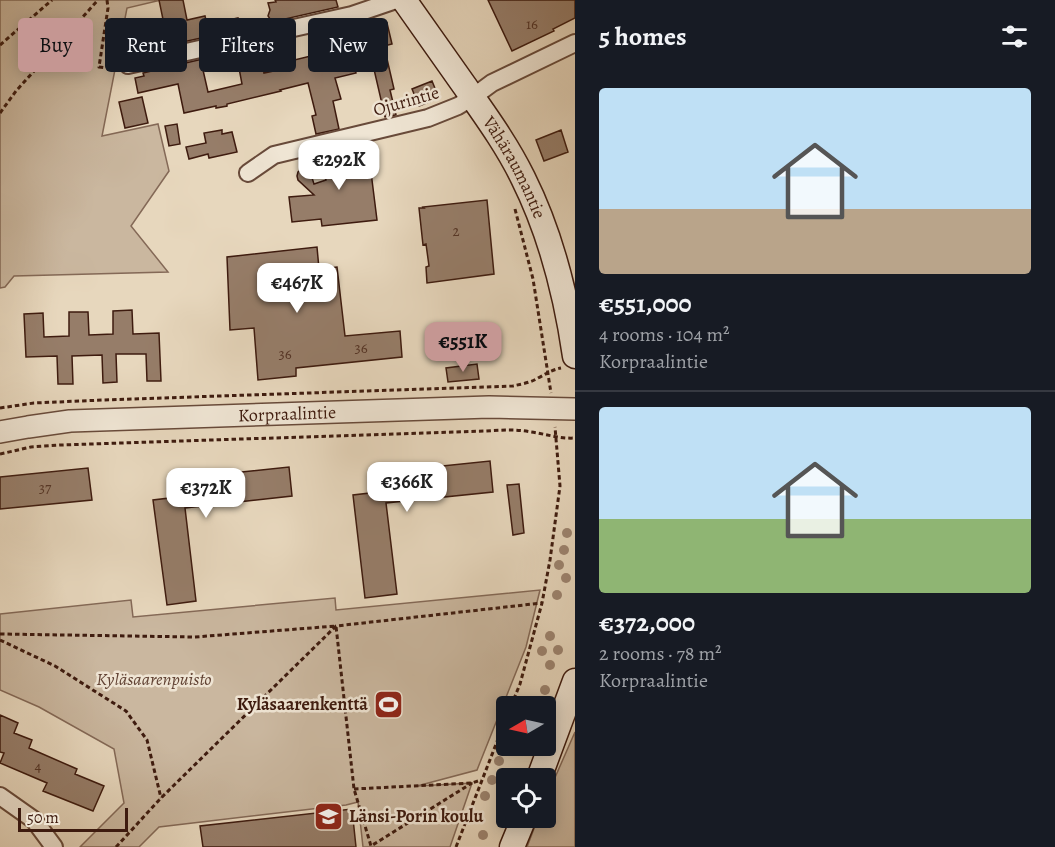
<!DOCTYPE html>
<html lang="en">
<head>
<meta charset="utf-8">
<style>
  :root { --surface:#171b24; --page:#20242c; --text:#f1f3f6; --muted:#9ea1a6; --line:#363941; --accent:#c59692 }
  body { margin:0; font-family:Alegreya,serif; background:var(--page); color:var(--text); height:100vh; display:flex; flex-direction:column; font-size:22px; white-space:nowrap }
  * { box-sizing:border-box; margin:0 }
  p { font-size:20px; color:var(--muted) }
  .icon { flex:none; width:33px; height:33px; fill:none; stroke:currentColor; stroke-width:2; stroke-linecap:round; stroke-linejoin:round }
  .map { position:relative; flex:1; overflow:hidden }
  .drawer { display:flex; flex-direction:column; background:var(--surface); width:480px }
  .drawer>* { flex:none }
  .guide { position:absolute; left:18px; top:18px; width:466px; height:54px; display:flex; gap:12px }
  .needle { width:39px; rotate:261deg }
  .fabs { position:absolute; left:496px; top:696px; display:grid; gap:12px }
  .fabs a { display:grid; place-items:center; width:60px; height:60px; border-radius:6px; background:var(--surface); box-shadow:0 3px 15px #0003; font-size:30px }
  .scale { position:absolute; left:18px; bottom:15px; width:110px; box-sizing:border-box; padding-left:6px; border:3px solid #3e1b0f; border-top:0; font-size:16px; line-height:21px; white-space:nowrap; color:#3e1b0f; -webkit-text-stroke:4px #efe5d4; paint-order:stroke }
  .price { position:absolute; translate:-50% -51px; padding:0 14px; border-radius:12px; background:#fff; color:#222; font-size:20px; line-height:39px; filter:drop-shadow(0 2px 3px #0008) }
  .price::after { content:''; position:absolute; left:50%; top:36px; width:18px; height:14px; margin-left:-9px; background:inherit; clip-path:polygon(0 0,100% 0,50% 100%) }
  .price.selected { background:var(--accent); color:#111 }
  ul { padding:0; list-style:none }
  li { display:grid; align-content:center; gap:12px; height:318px; padding:0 24px }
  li+li { border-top:2px solid var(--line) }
  li span { display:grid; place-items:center; height:186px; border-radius:6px; color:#555 }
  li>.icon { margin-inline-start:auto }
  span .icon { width:108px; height:108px; fill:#fffc; stroke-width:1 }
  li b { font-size:26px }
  h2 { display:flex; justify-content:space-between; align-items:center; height:72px; padding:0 24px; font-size:26px }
  .pill { padding:0 21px; border-radius:6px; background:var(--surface); box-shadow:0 3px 15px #0003; font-size:21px; line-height:54px }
  .pill.selected { background:var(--accent); color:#111 }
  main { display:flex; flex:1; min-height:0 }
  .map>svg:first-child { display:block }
  .green { fill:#cab79f; stroke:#846957; stroke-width:1.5 }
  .building { fill:#967d69; stroke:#3e1b0f; stroke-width:1.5 }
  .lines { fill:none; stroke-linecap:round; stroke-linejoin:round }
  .minor-casing { stroke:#684a3a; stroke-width:20 }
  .tertiary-casing { stroke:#684a3a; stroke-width:24 }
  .secondary-casing { stroke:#3e1b0f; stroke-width:27 }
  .path { stroke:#3e1b0f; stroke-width:3; stroke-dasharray:4.5 3; stroke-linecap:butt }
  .minor { stroke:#efe5d4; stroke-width:16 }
  .tertiary { stroke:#efe5d4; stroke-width:21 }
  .secondary { stroke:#efe5d4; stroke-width:24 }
  .tree { fill:#9d8571 }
  .labels { text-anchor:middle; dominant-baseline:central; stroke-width:5; stroke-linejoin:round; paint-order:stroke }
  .number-label { font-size:15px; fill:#543426 }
  .street-label { font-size:18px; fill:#3e1b0f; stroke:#efe5d4 }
  .park-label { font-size:18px; font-style:italic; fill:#614233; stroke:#efe5d4 }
  .poi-label { font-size:18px; font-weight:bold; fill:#3e1b0f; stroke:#efe5d4; text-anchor:end }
</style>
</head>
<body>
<main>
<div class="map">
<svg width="575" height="847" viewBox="0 0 575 847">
  <rect width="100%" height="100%" fill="#e7d7bd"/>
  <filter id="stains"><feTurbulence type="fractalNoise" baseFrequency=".00333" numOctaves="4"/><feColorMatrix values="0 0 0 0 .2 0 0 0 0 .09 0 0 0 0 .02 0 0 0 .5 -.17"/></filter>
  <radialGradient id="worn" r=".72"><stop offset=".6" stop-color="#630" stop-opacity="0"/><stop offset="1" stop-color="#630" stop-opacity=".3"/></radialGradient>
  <path class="green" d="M0 0H161L127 8 102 136 158 124 169 171 131 226 168 272 14 276 5 287 0 288Z
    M540 590 526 647 477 770 417 786 472 783 450 847H363L358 802 346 805 159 827 139 847H80L124 803 114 749 39 707 0 690V614L131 600 133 617 335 598 336 610Z
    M575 732V847H527L538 818H546V798Z"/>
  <path class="building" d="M159 0H183L187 20 205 16 207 25 238 18 239 22 245 20 247 28 137 52 134 37 165 29Z
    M275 0H336L338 7 272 22 268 16 270 10 268 3 276 2Z
    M488 0H575V18L553 29 554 31 512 51Z
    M387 23 392 44 384 46 394 89 390 90 396 115 385 117 373 65 377 64 369 27Z
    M341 28 346 56 352 54 356 73 335 78 341 99 333 101 339 129 316 134 312 116 316 115 308 83 280 90 281 91 227 104V106L216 108V106L184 113 178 84 138 93 135 78 144 76 143 73 211 57 213 68 203 70 208 92 242 84 236 52 252 48 255 58 259 47 264 73 288 68 286 62 315 55 311 35Z
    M432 81 439 98 419 106 412 89Z
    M142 97 148 123 125 128 119 102Z
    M177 124 180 144 169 146 165 126Z
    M222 130V134L232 132 237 152 209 158 208 154 189 159 186 147 206 143 204 133Z
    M561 130 568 152 544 161 536 140Z
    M370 147 372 153 376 158 374 164 375 170 371 172 377 220 322 226 321 219 292 222 289 197 314 195 298 180 297 176 298 172 308 165 314 184 326 180 321 156 349 150 350 152Z
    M487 200 494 274 427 283 426 267 429 266 426 244 423 245 419 208H424L423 207Z
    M317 247 319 269 337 267 345 336 400 331 402 357 296 368V376L258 380 254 328 230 330 227 257Z
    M132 310 133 334 159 333 161 381H147L146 354H116L117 382 103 383 102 355 72 356 73 384H58L57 356 26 357 24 314 43 313 44 337 69 336V312H88L89 335 113 334V311Z
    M477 364 479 379 448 382 446 368Z
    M490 461 493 492 386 503 397 594 365 598 353 495 387 491 385 472Z
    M289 467 292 496 185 508 196 601 167 605 153 500 186 496 184 478Z
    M88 468 92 500 0 509V477Z
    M519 484 524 533 513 535 507 485Z
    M0 715 18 723 14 733 32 740 29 748 77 769 75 774 104 786 93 811 43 791 47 783 0 763 4 753 0 752Z
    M352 809 356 847H203L200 826Z"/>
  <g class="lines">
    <defs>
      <path id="minor" d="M128 65 352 15 396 0
        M248 173 274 155 428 118 458 106 473 97 492 83 575 43
        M0 796 34 820 54 847"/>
      <g id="tertiary">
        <path id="s1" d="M0 432 28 427 70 421 489 407 575 409"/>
      </g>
      <g id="secondary">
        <path id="s2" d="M404 0C424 28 444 57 464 85 485 115 507 145 523 178 551 234 566 294 575 356"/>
        <path d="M539 778 575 681"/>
        <path d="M512 847 524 818"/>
      </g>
    </defs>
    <use href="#minor" class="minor-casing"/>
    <use href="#tertiary" class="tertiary-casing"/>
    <use href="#secondary" class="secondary-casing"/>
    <path class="path" d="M107 0 108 8 99 67 114 69
      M0 45 52 0
      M0 113 16 91 98 0
      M515 209 533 279 551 393
      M0 408 34 403 103 400 513 386C521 384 530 383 538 378 546 374 551 370 561 368
      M0 454 31 447 60 445 486 431C501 430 516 429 531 432 546 434 560 439 575 438
      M0 634 195 637 336 626 354 789 371 846 472 783
      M0 640 55 666 126 711 147 740 161 798
      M511 706 520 684 542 603 550 560 560 486 555 427
      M354 789 472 783 481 780
      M116 847 161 798 336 626 542 603
      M456 847 507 716"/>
    <use href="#minor" class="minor"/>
    <use href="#tertiary" class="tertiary"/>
    <use href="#secondary" class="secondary"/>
  </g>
  <g class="tree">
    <circle cx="567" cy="533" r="5"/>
    <circle cx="564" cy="550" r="5"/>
    <circle cx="559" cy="565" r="5"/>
    <circle cx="566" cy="578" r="5"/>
    <circle cx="557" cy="595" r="5"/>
    <circle cx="550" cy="636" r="5"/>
    <circle cx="558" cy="650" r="5"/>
    <circle cx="542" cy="651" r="5"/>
    <circle cx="550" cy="665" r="5"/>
    <circle cx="545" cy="690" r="5"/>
    <circle cx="499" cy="761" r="5"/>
    <circle cx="492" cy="780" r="5"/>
    <circle cx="485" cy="796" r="5"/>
    <circle cx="483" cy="835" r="5"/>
  </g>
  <defs>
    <symbol id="stadium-square" viewBox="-11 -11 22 22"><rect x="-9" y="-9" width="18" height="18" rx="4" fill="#8f2418" stroke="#efe5d4"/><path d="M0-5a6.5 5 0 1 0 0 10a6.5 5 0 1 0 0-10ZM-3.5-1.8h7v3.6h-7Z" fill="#fff"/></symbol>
    <symbol id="school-square" viewBox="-11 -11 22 22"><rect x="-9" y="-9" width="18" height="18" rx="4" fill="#8f2418" stroke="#efe5d4"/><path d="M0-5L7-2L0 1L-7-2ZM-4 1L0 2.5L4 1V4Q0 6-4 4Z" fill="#fff"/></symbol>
  </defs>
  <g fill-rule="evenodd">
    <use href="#stadium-square" x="372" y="688" width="33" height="33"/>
    <use href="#school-square" x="312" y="800" width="33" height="33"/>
  </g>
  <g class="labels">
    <g class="number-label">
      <text x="532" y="24">16</text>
      <text x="456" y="231">2</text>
      <text x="361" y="348">36</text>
      <text x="285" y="354">36</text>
      <text x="45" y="488">37</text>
      <text x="38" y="766">4</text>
    </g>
    <g class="street-label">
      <text transform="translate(406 101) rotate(-16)">Ojurintie</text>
      <text stroke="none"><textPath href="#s2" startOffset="201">Vähäraumantie</textPath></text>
      <text stroke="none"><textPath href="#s1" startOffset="288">Korpraalintie</textPath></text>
    </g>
    <g class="park-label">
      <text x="154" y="679">Kyläsaarenpuisto</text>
    </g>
    <g class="poi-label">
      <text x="368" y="704">Kyläsaarenkenttä</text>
      <text x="349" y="816" text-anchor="start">Länsi-Porin koulu</text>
    </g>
  </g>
  <rect width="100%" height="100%" filter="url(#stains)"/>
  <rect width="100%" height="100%" fill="url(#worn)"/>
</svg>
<div class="fabs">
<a><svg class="needle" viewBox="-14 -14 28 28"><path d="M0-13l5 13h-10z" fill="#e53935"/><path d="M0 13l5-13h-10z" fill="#9ea1a6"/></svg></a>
<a><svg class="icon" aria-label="locate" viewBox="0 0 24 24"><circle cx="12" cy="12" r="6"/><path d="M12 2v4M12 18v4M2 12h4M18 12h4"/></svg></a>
</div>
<div class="scale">50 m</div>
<b class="price" style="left:339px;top:191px">€292K</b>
<b class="price" style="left:297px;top:314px">€467K</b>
<b class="price selected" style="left:463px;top:373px">€551K</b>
<b class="price" style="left:407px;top:513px">€366K</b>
<b class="price" style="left:206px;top:519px">€372K</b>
<div class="guide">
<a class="pill selected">Buy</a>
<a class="pill">Rent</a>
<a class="pill">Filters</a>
<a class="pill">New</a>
</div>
</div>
<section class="drawer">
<h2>5 homes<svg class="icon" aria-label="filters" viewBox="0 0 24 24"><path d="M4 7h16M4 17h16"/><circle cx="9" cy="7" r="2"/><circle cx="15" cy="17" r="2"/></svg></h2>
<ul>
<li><span style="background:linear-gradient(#bfe0f5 65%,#b9a48a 0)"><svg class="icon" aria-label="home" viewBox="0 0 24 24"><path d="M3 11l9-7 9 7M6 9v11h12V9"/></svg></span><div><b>€551,000</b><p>4 rooms · 104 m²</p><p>Korpraalintie</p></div></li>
<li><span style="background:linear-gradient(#bfe0f5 60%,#8fb573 0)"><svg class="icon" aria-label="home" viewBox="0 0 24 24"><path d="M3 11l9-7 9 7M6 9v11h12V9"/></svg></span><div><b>€372,000</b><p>2 rooms · 78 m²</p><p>Korpraalintie</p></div></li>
</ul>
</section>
</main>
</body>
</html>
